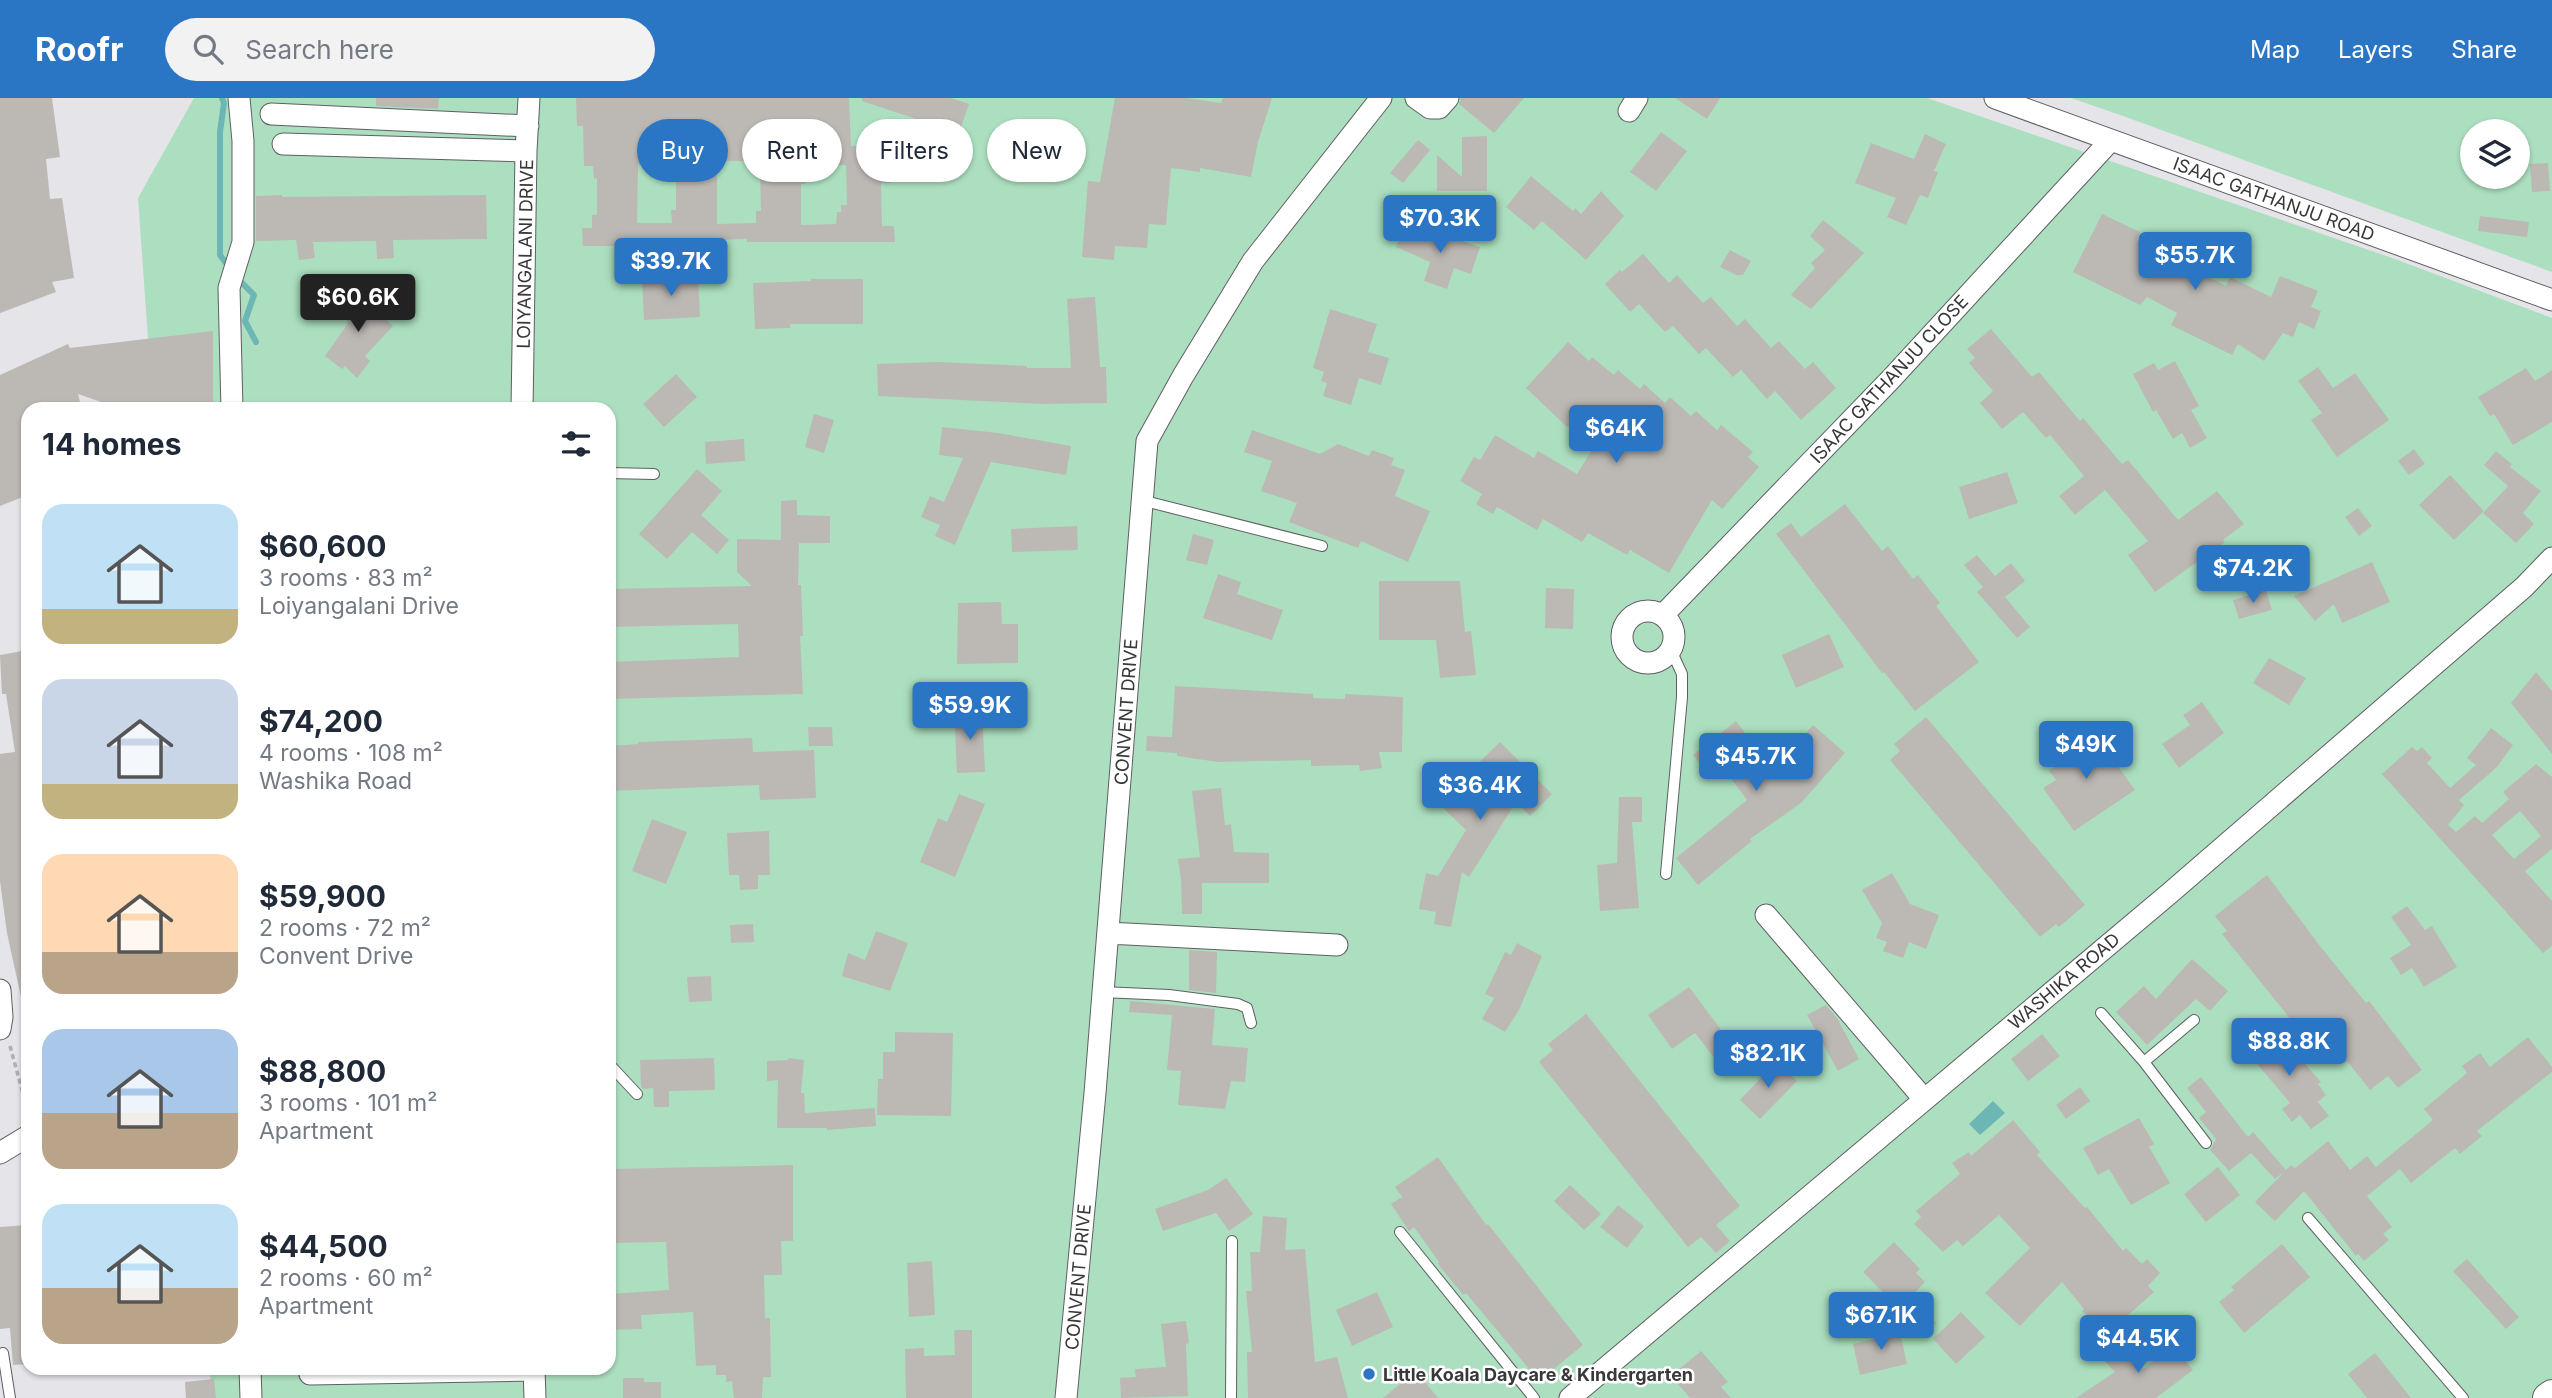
<!DOCTYPE html>
<html lang="en">
<head>
<meta charset="utf-8">
<style>
  :root { --surface:#fff; --page:#f2f2f3; --text:#1f2937; --muted:#747a83; --accent:#2b75c5 }
  body { margin:0; font-family:Inter,sans-serif; background:var(--page); color:var(--text); height:100vh; display:flex; flex-direction:column; font-size:26px; white-space:nowrap }
  * { box-sizing:border-box; margin:0 }
  p { font-size:23px; color:var(--muted) }
  .icon { flex:none; width:38px; height:38px; fill:none; stroke:currentColor; stroke-width:2; stroke-linecap:round; stroke-linejoin:round }
  .map { position:relative; flex:1; overflow:hidden }
  .drawer { position:absolute; left:21px; top:304px; width:595px; height:973px; display:flex; flex-direction:column; background:var(--surface); border-radius:21px; box-shadow:0 2px 5px #0004 }
  .drawer>* { flex:none }
  .guide { position:absolute; left:637px; top:21px; width:665px; height:63px; display:flex; gap:14px }
  .buttons { position:absolute; left:2460px; top:21px; display:grid; gap:14px }
  .buttons a { display:grid; place-items:center; width:70px; height:70px; border-radius:50%; background:var(--surface); box-shadow:0 2px 5px #0004; font-size:35px }
  .price { position:absolute; translate:-50% -60px; padding:0 16px; border-radius:7px; background:var(--accent); color:#fff; font-size:23px; line-height:46px; filter:drop-shadow(0 2px 4px #0008) }
  .price::after { content:''; position:absolute; left:50%; top:42px; width:21px; height:16px; margin-left:-10px; background:inherit; clip-path:polygon(0 0,100% 0,50% 100%) }
  .price.active { background:#222; color:#fff }
  ul { padding:0; list-style:none }
  li { display:flex; align-items:center; gap:21px; height:175px; padding:0 21px }
  li span { display:grid; place-items:center; flex:none; width:196px; height:140px; border-radius:21px; color:#555 }
  li>.icon { margin-inline-start:auto }
  span .icon { width:84px; height:84px; fill:#fffc; stroke-width:1 }
  li b { font-size:30px }
  h2 { display:flex; justify-content:space-between; align-items:center; height:84px; padding:0 21px; font-size:30px }
  .tag { padding:0 24px; border-radius:32px; background:var(--surface); box-shadow:0 2px 5px #0004; font-size:24px; line-height:63px }
  .tag.active { background:var(--accent); color:#fff }
  header { display:flex; align-items:center; gap:42px; box-sizing:border-box; height:98px; padding:0 35px; background:var(--accent); color:#fff }
  header strong { font-size:33px }
  nav { display:flex; gap:38px; margin-inline-start:auto; font-size:24px }
  .search { width:490px; height:63px; background:var(--page); display:flex; align-items:center; gap:18px; box-sizing:border-box; padding:0 24px; border-radius:38px; color:var(--muted); font-size:26px }
  .map>svg:first-child { display:block }
  .green { fill:#acdfbf; fill-rule:evenodd }
  .water { fill:#6db6b6 }
  .lines { fill:none; stroke-linecap:round; stroke-linejoin:round }
  .stream { stroke:#6db6b6; stroke-width:6 }
  .building { fill:#bcb9b5; fill-rule:evenodd }
  .service-casing { stroke:#5f5f63; stroke-width:12 }
  .minor-casing { stroke:#5f5f63; stroke-width:23 }
  .secondary-casing { stroke:#5f5f63; stroke-width:32 }
  .path { stroke:#afafb3; stroke-width:3.5; stroke-dasharray:5 3.5; stroke-linecap:butt }
  .service { stroke:#fff; stroke-width:10 }
  .minor { stroke:#fff; stroke-width:21 }
  .secondary { stroke:#fff; stroke-width:30 }
  .poi-dot { fill:#2b75c5; stroke:#fff; stroke-width:2.5 }
  .labels { text-anchor:middle; dominant-baseline:central; stroke-width:5; stroke-linejoin:round; paint-order:stroke }
  .street-label { font-size:18px; fill:#38383a; stroke:#fff }
  .poi-label { font-size:18px; font-weight:bold; fill:#38383a; stroke:#fff; text-anchor:start }
</style>
</head>
<body>
<header>
<strong>Roofr</strong>
<div class="search"><svg class="icon" aria-label="search" viewBox="0 0 24 24"><circle cx="10" cy="10" r="6"/><path d="M15 15l6 6"/></svg>Search here</div>
<nav><a>Map</a><a>Layers</a><a>Share</a></nav>
</header>
<div class="map">
<svg width="2552" height="1300" viewBox="0 0 2552 1300">
  <rect width="100%" height="100%" fill="#e4e4e9"/>
  <path class="green" d="M194 0H1927L2395 161 2552 220V1300H211L210 1271 609 1270V312L153 311 138 100Z
    M2071 0H2552V174L2123 18ZM2473 33H2518V79H2473Z"/>
  <path class="water" d="M1993 1003 2005 1015 1980 1037 1969 1026Z"/>
  <g class="lines">
    <path class="stream" d="M222 0 224 5 220 34V157L231 172
      M237 180 254 197 245 223 256 244"/>
  </g>
  <path class="building" d="M0 0H52L60 59 46 61 50 101 62 100 74 180 52 184 56 194 0 215Z
    M376 0H439L438 11 376 8Z
    M576 0H849L851 48H904V64H891V85H881L882 128H894L895 144H747V141L650 144V148H583L582 130H592V117H597V80L594 81 593 68H584L583 28H577ZM717 63H750V68L760 67 761 113H756V125L717 126ZM805 64H836V67H846L847 107H841V114H837L836 126 801 127V86H805ZM672 66V78H676V112H671L672 125H637L638 67Z
    M862 0H951L969 6 959 35 862 3Z
    M1115 0H1187L1221 5 1223 0H1272L1258 44 1251 79 1200 70V74L1171 70 1166 127 1149 126 1147 150 1115 148 1114 162 1082 159 1088 83 1100 84Z
    M1461 0H1524L1494 35 1459 6Z
    M1675 0H1720L1707 21Z
    M1661 34 1687 53 1656 93 1630 74Z
    M1925 36 1946 46 1934 73 1938 74 1928 100 1920 97 1906 127 1887 119 1896 100 1855 85 1871 45 1914 61Z
    M1487 38V93H1437V57L1462 79V39Z
    M1418 42 1430 52 1403 85 1390 75Z
    M2548 65 2550 93 2532 94 2530 66Z
    M1531 78 1573 113 1575 110 1581 116 1601 93 1624 118 1586 162 1542 123 1534 132 1506 109Z
    M282 97V99L486 97 487 141 393 142 394 160 377 161 376 143 313 144 315 160 299 162 296 142 256 143V98Z
    M2102 116 2140 134 2137 142 2179 163 2187 146 2202 153 2192 171 2226 188 2230 179 2271 199 2280 178 2318 193 2311 209 2321 213 2314 231 2299 224 2293 239 2283 235 2264 263 2238 246 2232 257 2171 227 2177 215 2147 199 2140 207 2073 174Z
    M2480 118 2529 124 2527 139 2478 133Z
    M1823 122 1864 155 1811 211 1791 197 1815 170 1811 165 1825 152 1810 138Z
    M1405 128 1445 146 1447 138 1480 149 1471 176 1454 170 1447 191 1424 183 1430 164 1396 149Z
    M1730 152 1751 163 1743 177H1736L1720 169Z
    M1643 156 1669 185 1677 177 1703 205 1711 199 1737 228 1745 221 1771 250 1779 243 1805 271 1813 264 1836 290 1801 322 1775 293 1767 301 1741 272 1733 279 1706 250 1699 256 1673 228 1665 234 1639 206 1630 214 1605 186 1620 172 1622 174Z
    M698 179 700 219 644 222 642 181Z
    M811 181H863V226H790V230L755 231 753 185 811 183Z
    M355 192 393 228 365 258 370 263 357 280 345 268 342 271 325 258 349 224 336 212Z
    M1095 199 1100 269H1106L1107 305 1044 306 878 298 877 266 938 264 1027 268V270H1071L1067 201Z
    M1330 211 1377 226 1368 254 1389 260 1381 287 1359 280 1351 307 1323 298 1327 285 1321 283 1324 274 1313 270Z
    M1991 231 2032 279 2039 274 2080 323 2083 320 2122 366 2128 362 2178 422 2217 393 2244 426 2223 442 2225 444 2155 494 2128 457 2148 443 2105 392 2075 417 2059 398 2084 378 2050 337 2046 340 2023 314 2002 331 1980 305 1993 293 1969 265 1975 260 1967 251Z
    M213 233V312H124L78 296 82 312H65L63 304 46 312H28V397L0 408V277L68 246 70 250Z
    M1568 244 1589 263 1592 259 1614 277 1618 272 1640 291 1644 286 1665 305 1670 299 1691 318 1696 313 1717 332 1721 327 1753 354 1748 359 1759 369 1722 411 1712 402 1669 475 1630 452 1627 457 1588 435 1582 444 1543 421 1537 432 1497 409 1493 416 1476 406 1482 396 1460 383 1474 359 1480 362 1495 337 1534 360 1538 353 1577 376 1596 345 1572 324 1567 329 1526 290Z
    M2175 263 2199 308 2191 312 2207 340 2190 350 2182 335 2173 341 2156 312 2153 314 2133 276 2154 265 2158 272Z
    M2318 269 2333 290 2355 275 2389 322 2337 359 2311 322 2322 315 2298 283Z
    M2526 270 2535 283 2552 272V324L2513 347 2494 316 2490 318 2478 299Z
    M676 276 697 299 664 329 643 306Z
    M814 316 834 322 824 355 805 349Z
    M942 329 998 335 1071 348 1066 377 991 364 955 447 935 438 940 427 921 419 930 398 944 404 963 360 939 357Z
    M1252 332 1320 356 1338 346 1369 358 1372 352 1394 360 1391 367 1405 372 1395 398 1430 413 1408 464 1361 443 1358 450 1289 424 1297 405 1261 393 1272 363 1244 354Z
    M744 341 745 363 706 366 705 344Z
    M2414 351 2425 366 2409 377 2398 363Z
    M2496 353 2512 366 2510 369 2541 393 2523 415 2534 426 2516 445 2483 415 2508 388 2484 367Z
    M697 371 722 393 701 417 729 442 717 456 692 434 667 461 639 436Z
    M2007 374 2018 405 1969 421 1959 389Z
    M2450 377 2484 413 2454 442 2419 407Z
    M797 402V417L830 418V445H799L798 487H801L803 538H800L803 596 609 601V564L739 559 738 526 609 529V491L752 488 737 474V441L781 442V403Z
    M1845 406 1882 453 1888 448 1913 481 1918 477 1940 505 1936 508 1979 564 1915 613 1884 574 1882 575 1776 436 1791 425 1801 439Z
    M2358 410 2372 428 2359 438 2345 419Z
    M1077 428 1078 452 1012 454 1011 431Z
    M1193 436 1214 442 1207 467 1186 462Z
    M1977 457 1995 478 2011 465 2025 483 2005 499 2030 529 2017 540 1977 494 1983 489 1964 467Z
    M2372 464 2390 504 2342 525 2334 506 2315 523 2294 498Z
    M1218 476 1241 484 1237 496 1283 512 1272 542 1203 520Z
    M1379 483H1460L1465 534 1471 533 1476 577 1440 580 1436 542H1379Z
    M1546 490 1574 491 1573 531 1545 530Z
    M2266 492 2272 512 2239 521 2233 502Z
    M1001 504 1002 526H1018V565L957 566 958 505Z
    M1829 536 1844 569 1796 590 1782 557Z
    M28 552V898L21 899 7 835 0 783V656L15 654 6 596H2L0 557Z
    M2269 560 2306 580 2289 607 2253 585Z
    M2536 574 2552 593V656L2511 605Z
    M1175 588 1313 596V600L1345 601V596L1403 599 1402 654H1379L1382 670 1360 673 1359 667 1311 668V662L1218 664 1177 658V655L1146 653 1147 638 1172 639Z
    M2202 604 2224 635 2179 670 2162 646 2190 627 2183 617Z
    M982 612 985 674 957 675 954 613Z
    M1926 619 2085 807 2059 829 2056 826 2040 839 1890 662 1900 653 1894 646Z
    M1736 623 1754 647 1743 656 1763 683 1813 627 1845 655 1801 705 1750 741 1752 743 1698 787 1676 760 1747 702 1724 671 1712 680 1693 657Z
    M2082 625 2100 654 2105 650 2135 692 2074 733 2043 690 2056 682 2049 673 2077 653 2066 635Z
    M808 629H832L833 648H809Z
    M2491 630 2513 647 2497 669 2459 702 2464 707 2448 727 2456 734 2475 718 2482 725 2509 701 2503 694 2536 666 2552 679V751L2525 773 2552 803V848L2543 855 2382 676 2412 649 2417 653 2422 649 2432 660 2427 665 2450 690 2476 667 2467 660ZM2520 713 2541 738 2514 761 2492 737Z
    M752 640 753 654 814 652 816 700 760 702 759 687 609 693V648L638 646V644Z
    M1500 644 1552 696 1530 718 1516 704 1469 779 1462 774 1451 829 1434 826 1436 814 1419 811 1426 775 1438 778 1466 732 1438 705Z
    M1221 690 1225 727 1231 726 1234 754 1269 755V785H1202V816H1182L1181 781 1178 761 1200 759 1192 693Z
    M959 696 985 706 955 779 920 764 938 720 947 724Z
    M1619 699H1642V724H1632L1639 810 1600 813 1597 767 1617 765Z
    M652 721 687 734 666 786 632 773Z
    M769 733 770 777H758V791L740 792 739 777H729L727 735Z
    M1892 775 1910 806 1939 817 1926 851 1909 844 1903 860 1883 853 1887 844 1876 840 1882 825 1862 792Z
    M2267 777 2320 848 2366 905 2369 903 2422 972 2398 990 2388 978 2370 992 2347 963 2345 965 2319 927 2304 938 2222 836 2227 833 2215 818Z
    M2407 808 2425 832 2432 828 2457 869 2424 889 2412 870 2401 877 2390 860 2411 847 2391 819Z
    M753 826 754 844 731 845 730 827Z
    M876 833 908 845 890 893 842 878 848 855 865 862Z
    M1517 845 1542 858 1519 912 1505 934 1482 921 1494 900 1485 896 1505 854 1511 857Z
    M1189 852 1217 854 1216 895 1189 892Z
    M2192 861 2228 893 2210 913 2196 901 2147 947 2116 914 2144 888 2156 901Z
    M711 878 712 903 689 904 687 879Z
    M1689 889 1734 949 1716 962 1695 935 1672 951 1648 917Z
    M1130 903 1215 911 1212 947 1248 950 1245 984 1231 983 1225 1011 1178 1007 1181 973 1167 972 1172 917 1129 914Z
    M1826 907 1837 920 1859 961 1838 973 1807 917Z
    M1586 916 1740 1108 1716 1127 1730 1143 1716 1155 1701 1139 1688 1149 1539 964 1553 952 1548 946Z
    M2254 930 2273 953 2285 943 2321 984 2318 986 2326 997 2318 1004 2329 1018 2311 1031 2300 1017 2292 1024 2282 1011 2290 1005 2238 943Z
    M895 934 953 935 951 1018 877 1017 878 981H883V954H895Z
    M2042 936 2060 958 2028 983 2011 961Z
    M2528 939 2552 969V974L2477 1033 2482 1038 2460 1056 2455 1050 2411 1085 2400 1071 2367 1098 2392 1129 2383 1136 2389 1142 2364 1163 2358 1156 2356 1158 2304 1093 2275 1123 2255 1104 2286 1072 2275 1081 2251 1055 2229 1073 2210 1052 2216 1041 2199 1020 2206 1014 2187 990 2201 979 2248 1039 2253 1034 2286 1072 2291 1067 2295 1070 2328 1043 2350 1072 2367 1058 2376 1069 2433 1022 2424 1011 2467 975 2462 968 2480 955 2490 969Z
    M714 960 715 992 669 993V1009H654L653 990 643 991 641 988 640 962Z
    M789 960 804 962 801 995H804L805 1015 875 1010 876 1028 827 1032V1030H777L778 982 767 983V963L788 962Z
    M1776 964 1797 983 1760 1021 1740 1002Z
    M2080 989 2090 1003 2066 1021 2056 1007Z
    M2139 1020 2154 1046 2149 1049 2170 1085 2131 1107 2109 1071 2098 1077 2083 1050Z
    M2013 1022 2040 1054 2037 1057 2085 1110 2087 1109 2123 1153 2126 1150 2142 1166 2147 1161 2160 1175 2148 1188 2154 1194 2107 1236 2082 1213 2084 1211 2062 1184 2020 1228 1985 1195 2030 1150 1999 1117 1963 1148 1957 1142 1943 1154 1914 1126 1921 1119 1916 1113 1960 1076 1952 1065 1969 1054 1971 1058Z
    M1438 1059 1486 1127 1488 1126 1583 1247 1539 1283 1466 1195 1463 1197 1438 1166 1439 1164 1414 1129 1409 1133 1391 1106 1402 1099 1395 1089Z
    M793 1067V1143H781L782 1177H764L765 1220H770L771 1279H763L762 1300H734L732 1283 726 1284V1277H716V1267L696 1268 693 1214 641 1217 642 1231 609 1232V1196L669 1192 666 1144 609 1145V1096H613L611 1071Z
    M2218 1069 2240 1097 2206 1124 2184 1096Z
    M1226 1080 1253 1116 1229 1133 1216 1115 1163 1133 1155 1111 1208 1092Z
    M1570 1087 1601 1116 1584 1132 1554 1103Z
    M1618 1107 1644 1128 1627 1150 1600 1129Z
    M1263 1118 1287 1120 1285 1152 1305 1151 1315 1264 1337 1259 1348 1300H1248L1247 1254H1252L1246 1193H1252L1250 1154H1260Z
    M28 1127V1266L13 1267 10 1230 0 1231V1129Z
    M1894 1144 1920 1171 1916 1175 1925 1184 1910 1199 1936 1225 1924 1236 1863 1174Z
    M2282 1146 2310 1179 2244 1235 2219 1204 2234 1192 2231 1189Z
    M2467 1161 2519 1219 2506 1231 2453 1173Z
    M932 1163 935 1217 909 1219 907 1165Z
    M1377 1194 1393 1229 1352 1248 1336 1212Z
    M1961 1214 1985 1239 1956 1266 1933 1241Z
    M1186 1223 1189 1245 1186 1246 1188 1298 1121 1300 1120 1280 1136 1279 1135 1271 1166 1269 1161 1226Z
    M1898 1226 1907 1266 1860 1277 1853 1246 1882 1239 1880 1230Z
    M954 1232H972V1300H906L905 1251 924 1250V1258L955 1257Z
    M2111 1240 2142 1272 2174 1248 2193 1272 2156 1300H2076L2115 1274 2096 1254Z
    M1701 1253 1728 1284 1721 1289 1731 1300H1690L1671 1278Z
    M2375 1255 2411 1300H2367L2348 1276Z
    M1416 1273 1438 1300H1383Z
    M623 1280H644V1284H661V1300H623Z
    M214 1281 216 1300H186L185 1284Z"/>
  <g class="lines">
    <defs>
      <path id="service" d="M609 375 654 376
        M1141 402 1322 448
        M1666 776 1682 599V576L1671 552
        M1102 894 1169 897 1238 906 1247 910 1251 925
        M2101 915 2144 964 2206 1045
        M2144 964 2194 922
        M609 966 637 996
        M2308 1120 2463 1300
        M1400 1134 1534 1300
        M3 1255 10 1300
        M1231 1300 1232 1143"/>
      <path id="minor" d="M1416 0 1430 10H1439L1448 0
        M1995 0 2552 202
        M1629 13 1637 0
        M271 16 528 28
        M283 46 526 53
        M232 312 229 190 243 144V43L239 0
        M522 312 526 53 529 0
        M1622 539a26 26 0 1 1 52 0a26 26 0 1 1-52 0Z
        M1663 517 1891 281 2111 42
        M1766 817 1924 1001
        M1108 835 1337 847
        M0 892 2 919 0 931
        M0 1055 28 1038
        M250 1270 251 1300
        M534 1270 535 1300
        M310 1276 534 1272
        M1066 1300 1095 995 1147 343 1183 278 1253 163 1381 0
        M1570 1300 2170 795 2524 489 2552 460"/>
      <path id="secondary" d="M2548 1300 2552 1297"/>
    </defs>
    <use href="#service" class="service-casing"/>
    <use href="#minor" class="minor-casing"/>
    <use href="#secondary" class="secondary-casing"/>
    <path class="path" d="M10 948 28 1014"/>
    <use href="#service" class="service"/>
    <use href="#minor" class="minor"/>
    <use href="#secondary" class="secondary"/>
  </g>
  <circle class="poi-dot" cx="1369" cy="1276" r="7"/>
  <g class="labels">
    <g class="street-label">
      <text transform="translate(2274 101) rotate(20)">ISAAC GATHANJU ROAD</text>
      <text transform="translate(525 156) rotate(-89)">LOIYANGALANI DRIVE</text>
      <text transform="translate(1889 281) rotate(-47)">ISAAC GATHANJU CLOSE</text>
      <text transform="translate(1126 614) rotate(-86)">CONVENT DRIVE</text>
      <text transform="translate(2064 883) rotate(-40)">WASHIKA ROAD</text>
      <text transform="translate(1078 1179) rotate(-85)">CONVENT DRIVE</text>
    </g>
    <g class="poi-label">
      <text x="1383" y="1276">Little Koala Daycare &amp; Kindergarten</text>
    </g>
  </g>
</svg>
<div class="buttons">
<a><svg class="icon" aria-label="layers" viewBox="0 0 24 24"><path d="M12 4l9 5-9 5-9-5zM3 14l9 5 9-5"/></svg></a>
</div>
<b class="price" style="left:1440px;top:157px">$70.3K</b>
<b class="price" style="left:2195px;top:194px">$55.7K</b>
<b class="price" style="left:671px;top:200px">$39.7K</b>
<b class="price active" style="left:358px;top:236px">$60.6K</b>
<b class="price" style="left:1616px;top:367px">$64K</b>
<b class="price" style="left:2253px;top:507px">$74.2K</b>
<b class="price" style="left:970px;top:644px">$59.9K</b>
<b class="price" style="left:2086px;top:683px">$49K</b>
<b class="price" style="left:1756px;top:695px">$45.7K</b>
<b class="price" style="left:1480px;top:724px">$36.4K</b>
<b class="price" style="left:2289px;top:980px">$88.8K</b>
<b class="price" style="left:1768px;top:992px">$82.1K</b>
<b class="price" style="left:1881px;top:1254px">$67.1K</b>
<b class="price" style="left:2138px;top:1277px">$44.5K</b>
<div class="guide">
<a class="tag active">Buy</a>
<a class="tag">Rent</a>
<a class="tag">Filters</a>
<a class="tag">New</a>
</div>
<section class="drawer">
<h2>14 homes<svg class="icon" aria-label="filters" viewBox="0 0 24 24"><path d="M4 7h16M4 17h16"/><circle cx="9" cy="7" r="2"/><circle cx="15" cy="17" r="2"/></svg></h2>
<ul>
<li><span style="background:linear-gradient(#bfe0f5 75%,#c2b280 0)"><svg class="icon" aria-label="home" viewBox="0 0 24 24"><path d="M3 11l9-7 9 7M6 9v11h12V9"/></svg></span><div><b>$60,600</b><p>3 rooms · 83 m²</p><p>Loiyangalani Drive</p></div></li>
<li><span style="background:linear-gradient(#c9d6e8 75%,#c2b280 0)"><svg class="icon" aria-label="home" viewBox="0 0 24 24"><path d="M3 11l9-7 9 7M6 9v11h12V9"/></svg></span><div><b>$74,200</b><p>4 rooms · 108 m²</p><p>Washika Road</p></div></li>
<li><span style="background:linear-gradient(#ffd9b3 70%,#b9a48a 0)"><svg class="icon" aria-label="home" viewBox="0 0 24 24"><path d="M3 11l9-7 9 7M6 9v11h12V9"/></svg></span><div><b>$59,900</b><p>2 rooms · 72 m²</p><p>Convent Drive</p></div></li>
<li><span style="background:linear-gradient(#a9c7e8 60%,#b9a48a 0)"><svg class="icon" aria-label="home" viewBox="0 0 24 24"><path d="M3 11l9-7 9 7M6 9v11h12V9"/></svg></span><div><b>$88,800</b><p>3 rooms · 101 m²</p><p>Apartment</p></div></li>
<li><span style="background:linear-gradient(#bfe0f5 60%,#b9a48a 0)"><svg class="icon" aria-label="home" viewBox="0 0 24 24"><path d="M3 11l9-7 9 7M6 9v11h12V9"/></svg></span><div><b>$44,500</b><p>2 rooms · 60 m²</p><p>Apartment</p></div></li>
</ul>
</section>
</div>
</body>
</html>
